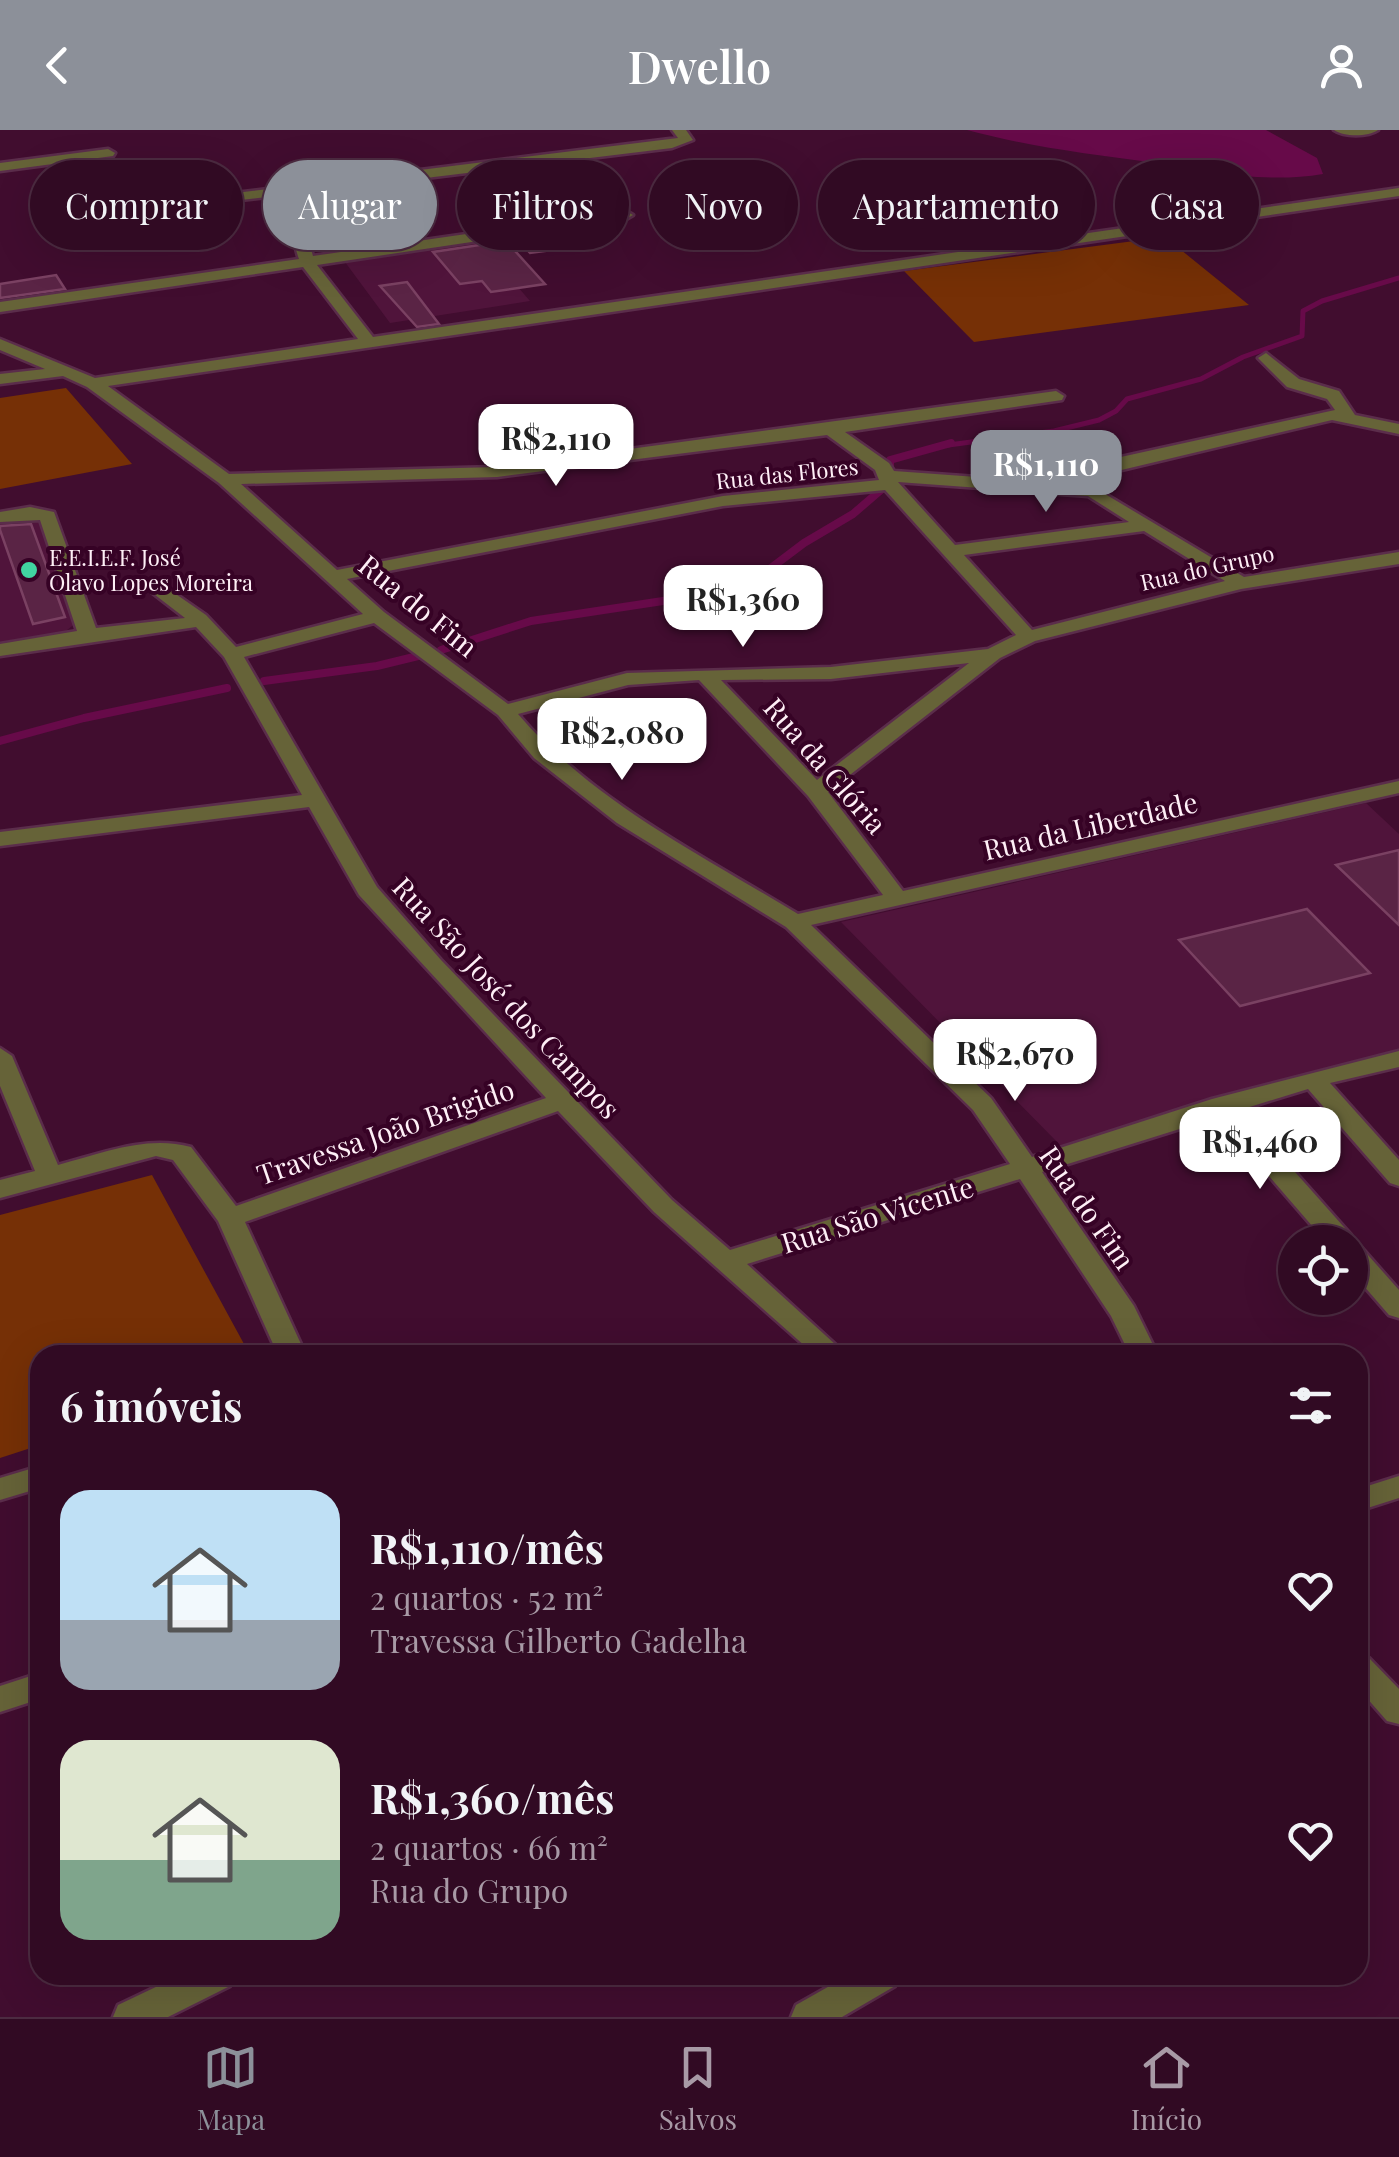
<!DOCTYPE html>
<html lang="pt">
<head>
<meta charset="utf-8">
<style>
  :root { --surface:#310a23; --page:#3d1830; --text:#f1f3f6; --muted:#a89aa6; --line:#4c2b41; --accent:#8c9099 }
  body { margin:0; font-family:"Playfair Display",serif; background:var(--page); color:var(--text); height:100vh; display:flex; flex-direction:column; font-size:38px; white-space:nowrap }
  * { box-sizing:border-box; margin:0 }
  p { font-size:32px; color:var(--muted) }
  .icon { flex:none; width:55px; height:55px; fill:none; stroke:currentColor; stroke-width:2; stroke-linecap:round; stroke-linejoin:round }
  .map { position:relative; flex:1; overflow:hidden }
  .side { position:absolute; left:30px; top:1215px; width:1338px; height:640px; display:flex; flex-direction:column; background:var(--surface); border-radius:30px; box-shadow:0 10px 40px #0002,0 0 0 2px var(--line) }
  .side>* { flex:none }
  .hud { position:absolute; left:30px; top:30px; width:1340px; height:90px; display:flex; gap:20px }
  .controls { position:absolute; left:1278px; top:1095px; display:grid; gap:20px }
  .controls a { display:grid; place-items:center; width:90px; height:90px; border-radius:50%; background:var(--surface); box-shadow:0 10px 40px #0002,0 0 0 2px var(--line); font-size:50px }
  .price { position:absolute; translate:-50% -85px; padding:0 22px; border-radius:20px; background:#fff; color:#222; font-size:32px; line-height:65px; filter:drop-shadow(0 2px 5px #0008) }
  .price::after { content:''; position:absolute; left:50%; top:60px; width:30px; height:22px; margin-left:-15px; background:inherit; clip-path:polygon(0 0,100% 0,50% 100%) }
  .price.active { background:var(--accent); color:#fff }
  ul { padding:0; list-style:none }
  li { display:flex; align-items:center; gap:30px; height:250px; padding:0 30px }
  li span { display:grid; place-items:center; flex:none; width:280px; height:200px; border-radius:30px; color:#555 }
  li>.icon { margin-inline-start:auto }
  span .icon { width:120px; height:120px; fill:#fffc; stroke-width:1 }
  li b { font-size:42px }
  h2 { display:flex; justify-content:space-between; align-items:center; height:120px; padding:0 30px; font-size:42px }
  .chip { padding:0 35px; border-radius:45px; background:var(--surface); box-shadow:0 10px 40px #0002,0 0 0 2px var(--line); font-size:35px; line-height:90px }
  .chip.active { background:var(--accent); color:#fff }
  header { display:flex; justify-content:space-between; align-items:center; height:130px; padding:0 30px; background:var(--accent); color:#fff; font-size:45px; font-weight:600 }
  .tab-bar { display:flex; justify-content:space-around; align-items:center; height:140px; border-top:2px solid var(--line); background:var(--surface); font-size:28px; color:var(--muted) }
  .tab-bar a { display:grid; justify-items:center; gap:5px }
  .tab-bar .active { color:var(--accent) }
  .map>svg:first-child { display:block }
  .built { fill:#50143b }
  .green { fill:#763006 }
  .water { fill:#670a49 }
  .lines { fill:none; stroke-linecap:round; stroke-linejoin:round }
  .stream-far1 { stroke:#670a49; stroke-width:5 }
  .stream { stroke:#670a49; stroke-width:8 }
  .building { fill:#5a2445; stroke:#7a4162; stroke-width:2.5 }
  .minor-casing { stroke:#5b2d4b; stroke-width:5 }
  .minor { fill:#666338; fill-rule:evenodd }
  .poi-dot { fill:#41d4a1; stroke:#360225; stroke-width:4 }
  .labels { text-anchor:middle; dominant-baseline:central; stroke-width:8; stroke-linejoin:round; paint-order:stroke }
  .far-street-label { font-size:22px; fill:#feeff6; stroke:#360225 }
  .far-poi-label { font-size:22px; fill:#feeff6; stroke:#360225; text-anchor:start }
  .street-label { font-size:28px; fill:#feeff6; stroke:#360225 }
</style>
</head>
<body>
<header><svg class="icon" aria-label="back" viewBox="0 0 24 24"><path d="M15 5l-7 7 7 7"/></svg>Dwello<svg class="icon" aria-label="person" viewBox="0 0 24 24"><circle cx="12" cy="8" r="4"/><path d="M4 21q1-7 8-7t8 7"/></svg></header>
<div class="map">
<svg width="1399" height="1887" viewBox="0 0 1399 1887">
  <rect width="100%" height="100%" fill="#410d2f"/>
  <path class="built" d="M479 112 530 171 390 193 345 132Z
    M40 387 77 492 66 501 0 512V388Z
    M1366 673 1399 704V924L1061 1016 841 792Z"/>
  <path class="green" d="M1165 107 1249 175 974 212 904 141Z
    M66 258 132 334 0 359V268Z
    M152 1045 250 1225H40V1315L0 1328V1085Z"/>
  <path class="water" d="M967 0H1266L1317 28 1323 44C1264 54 1207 41 1149 32 1088 24 1026 16 967 0Z"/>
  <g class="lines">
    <path class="stream-far1" d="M941 316 1054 301 1099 290 1116 281 1127 269 1201 249 1243 227 1302 206 1303 181 1322 171 1399 148"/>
    <path class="stream" d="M890 338V330L951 313
      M441 520 531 491 709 464 759 447 804 413 853 384 882 359
      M264 551 377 536 418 526
      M0 611 84 588 227 558"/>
  </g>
  <path class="building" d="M554 104 567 118 530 123 518 109Z
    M506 111 545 154 491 162 482 151 460 154 433 122Z
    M56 145 65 159 0 168V154Z
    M407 152 439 194 417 197 380 156Z
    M31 394 65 487 33 494 0 400V396Z
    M1399 720V795L1336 735Z
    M1307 779 1370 843 1240 876 1179 810Z"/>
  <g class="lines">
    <defs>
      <path id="minor" d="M672 0H686L693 10 672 18 360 56 313 92 308 109 313 126 626 81 633 85 626 89 317 135 373 207 1399 58V66L108 256 229 344 497 337 1056 261 1064 266 1062 270 845 302 889 333 894 341 1073 354 1077 340 1089 334 1335 280 1327 269 1287 257 1258 228 1266 223 1299 249 1339 261 1355 285 1399 294V304L1332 290 1092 347 1090 355 1244 447 1399 422V434L1241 459 1035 511 1000 528 828 662 903 761 1399 651V663L811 795 991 968 1032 1027 1212 969 1399 921V937L1330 953 1399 1030V1056L1390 1053 1308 959 1240 980 1351 1105 1353 1115 1360 1116 1399 1160V1188L1389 1185 1350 1140V1112H1326L1218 987 1042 1042 1134 1176 1158 1225H1130L1111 1186 1020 1049 747 1134 847 1225H815L654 1082 558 981 245 1092 306 1225H278L218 1091 173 1030 156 1026 0 1068V1050L35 1041 0 956V918L12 926 58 1035C103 1023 146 1005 191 1017L236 1076 546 968 359 765 309 677 0 716V702L302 665 224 527 196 497 0 526V514L77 501 40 390 0 392V382L30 377 54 382 96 498 185 488 150 461 147 457 157 451 206 485 236 517 363 484 219 353 87 257 63 246 0 254V244L45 239 0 220V209L95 248 358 209 303 137 0 182V172L299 129C284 90 314 75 343 58L232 71 225 67 227 64 678 8ZM827 305 875 340 879 350 723 366 337 440 241 354 497 347ZM898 352 1088 366 1129 392 955 415ZM885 360 1016 505 988 519 831 537 627 543 508 574 384 482 347 449 723 376ZM1144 401 1225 451 1032 500 964 425ZM374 493 498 585 534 628 617 693 786 797 973 980 1010 1034 730 1120 672 1070 441 830 377 757 244 527ZM969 533 817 650 721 550 831 549ZM699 550 808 666 883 765 798 784C701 725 592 671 518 584L628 555Z
        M1334 0H1378C1368 7 1344 7 1334 0Z
        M108 19 115 23 113 26 0 41V33Z
        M40 1336V1358L0 1370V1348Z
        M1399 1346V1368L1358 1381V1359Z
        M1358 1524 1369 1528 1399 1559V1594L1387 1591 1358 1558Z
        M40 1543V1569L0 1582V1556Z
        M181 1845H235L230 1856 168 1887H113L118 1875Z
        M849 1845H900L895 1856 842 1887H791L796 1875Z"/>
    </defs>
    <use href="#minor" class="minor-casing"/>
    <use href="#minor" class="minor"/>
  </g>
  <circle class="poi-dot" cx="29" cy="440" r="10"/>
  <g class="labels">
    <g class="far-street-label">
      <text transform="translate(787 343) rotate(-6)">Rua das Flores</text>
      <text transform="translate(1207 437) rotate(-13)">Rua do Grupo</text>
    </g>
    <g class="far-poi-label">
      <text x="49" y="427">E.E.I.E.F. José<tspan x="49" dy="25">Olavo Lopes Moreira</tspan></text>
    </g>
    <g class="street-label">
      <text transform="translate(419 475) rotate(39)">Rua do Fim</text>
      <text transform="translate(826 635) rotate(49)">Rua da Glória</text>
      <text transform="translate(1090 695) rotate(-13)">Rua da Liberdade</text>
      <text transform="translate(507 867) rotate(47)">Rua São José dos Campos</text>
      <text transform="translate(385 1001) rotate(-19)">Travessa João Brigido</text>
      <text transform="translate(1088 1077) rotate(55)">Rua do Fim</text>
      <text transform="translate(877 1084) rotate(-17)">Rua São Vicente</text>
    </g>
  </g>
</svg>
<div class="controls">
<a><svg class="icon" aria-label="locate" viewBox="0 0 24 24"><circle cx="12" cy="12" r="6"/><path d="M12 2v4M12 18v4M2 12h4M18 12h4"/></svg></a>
</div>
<b class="price" style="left:556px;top:359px">R$2,110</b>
<b class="price active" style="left:1046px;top:385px">R$1,110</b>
<b class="price" style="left:743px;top:520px">R$1,360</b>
<b class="price" style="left:622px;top:653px">R$2,080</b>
<b class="price" style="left:1015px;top:974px">R$2,670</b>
<b class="price" style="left:1260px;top:1062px">R$1,460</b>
<div class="hud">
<a class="chip">Comprar</a>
<a class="chip active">Alugar</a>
<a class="chip">Filtros</a>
<a class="chip">Novo</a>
<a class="chip">Apartamento</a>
<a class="chip">Casa</a>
</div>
<section class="side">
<h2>6 imóveis<svg class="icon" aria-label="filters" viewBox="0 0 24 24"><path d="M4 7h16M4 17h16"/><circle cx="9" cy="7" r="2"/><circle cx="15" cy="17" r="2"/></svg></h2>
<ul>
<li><span style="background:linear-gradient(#bfe0f5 65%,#9aa5b1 0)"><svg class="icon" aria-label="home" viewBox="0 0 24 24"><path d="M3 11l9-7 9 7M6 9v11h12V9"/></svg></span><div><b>R$1,110/mês</b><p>2 quartos · 52 m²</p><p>Travessa Gilberto Gadelha</p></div><svg class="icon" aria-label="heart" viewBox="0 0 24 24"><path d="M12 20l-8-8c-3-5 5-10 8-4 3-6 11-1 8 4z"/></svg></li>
<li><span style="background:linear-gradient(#dfe7d0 60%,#7fa58c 0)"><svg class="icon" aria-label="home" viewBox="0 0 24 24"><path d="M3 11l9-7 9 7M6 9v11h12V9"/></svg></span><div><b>R$1,360/mês</b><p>2 quartos · 66 m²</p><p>Rua do Grupo</p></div><svg class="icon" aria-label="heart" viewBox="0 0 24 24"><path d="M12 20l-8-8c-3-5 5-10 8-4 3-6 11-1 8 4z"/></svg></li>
</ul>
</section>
</div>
<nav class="tab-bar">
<a class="active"><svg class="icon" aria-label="map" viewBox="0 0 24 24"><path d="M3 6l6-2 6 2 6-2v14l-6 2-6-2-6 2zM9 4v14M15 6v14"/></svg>Mapa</a>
<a><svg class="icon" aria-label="saved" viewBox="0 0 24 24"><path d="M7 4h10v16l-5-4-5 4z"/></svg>Salvos</a>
<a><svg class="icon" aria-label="home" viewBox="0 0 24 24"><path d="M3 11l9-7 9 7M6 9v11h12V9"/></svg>Início</a>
</nav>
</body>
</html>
